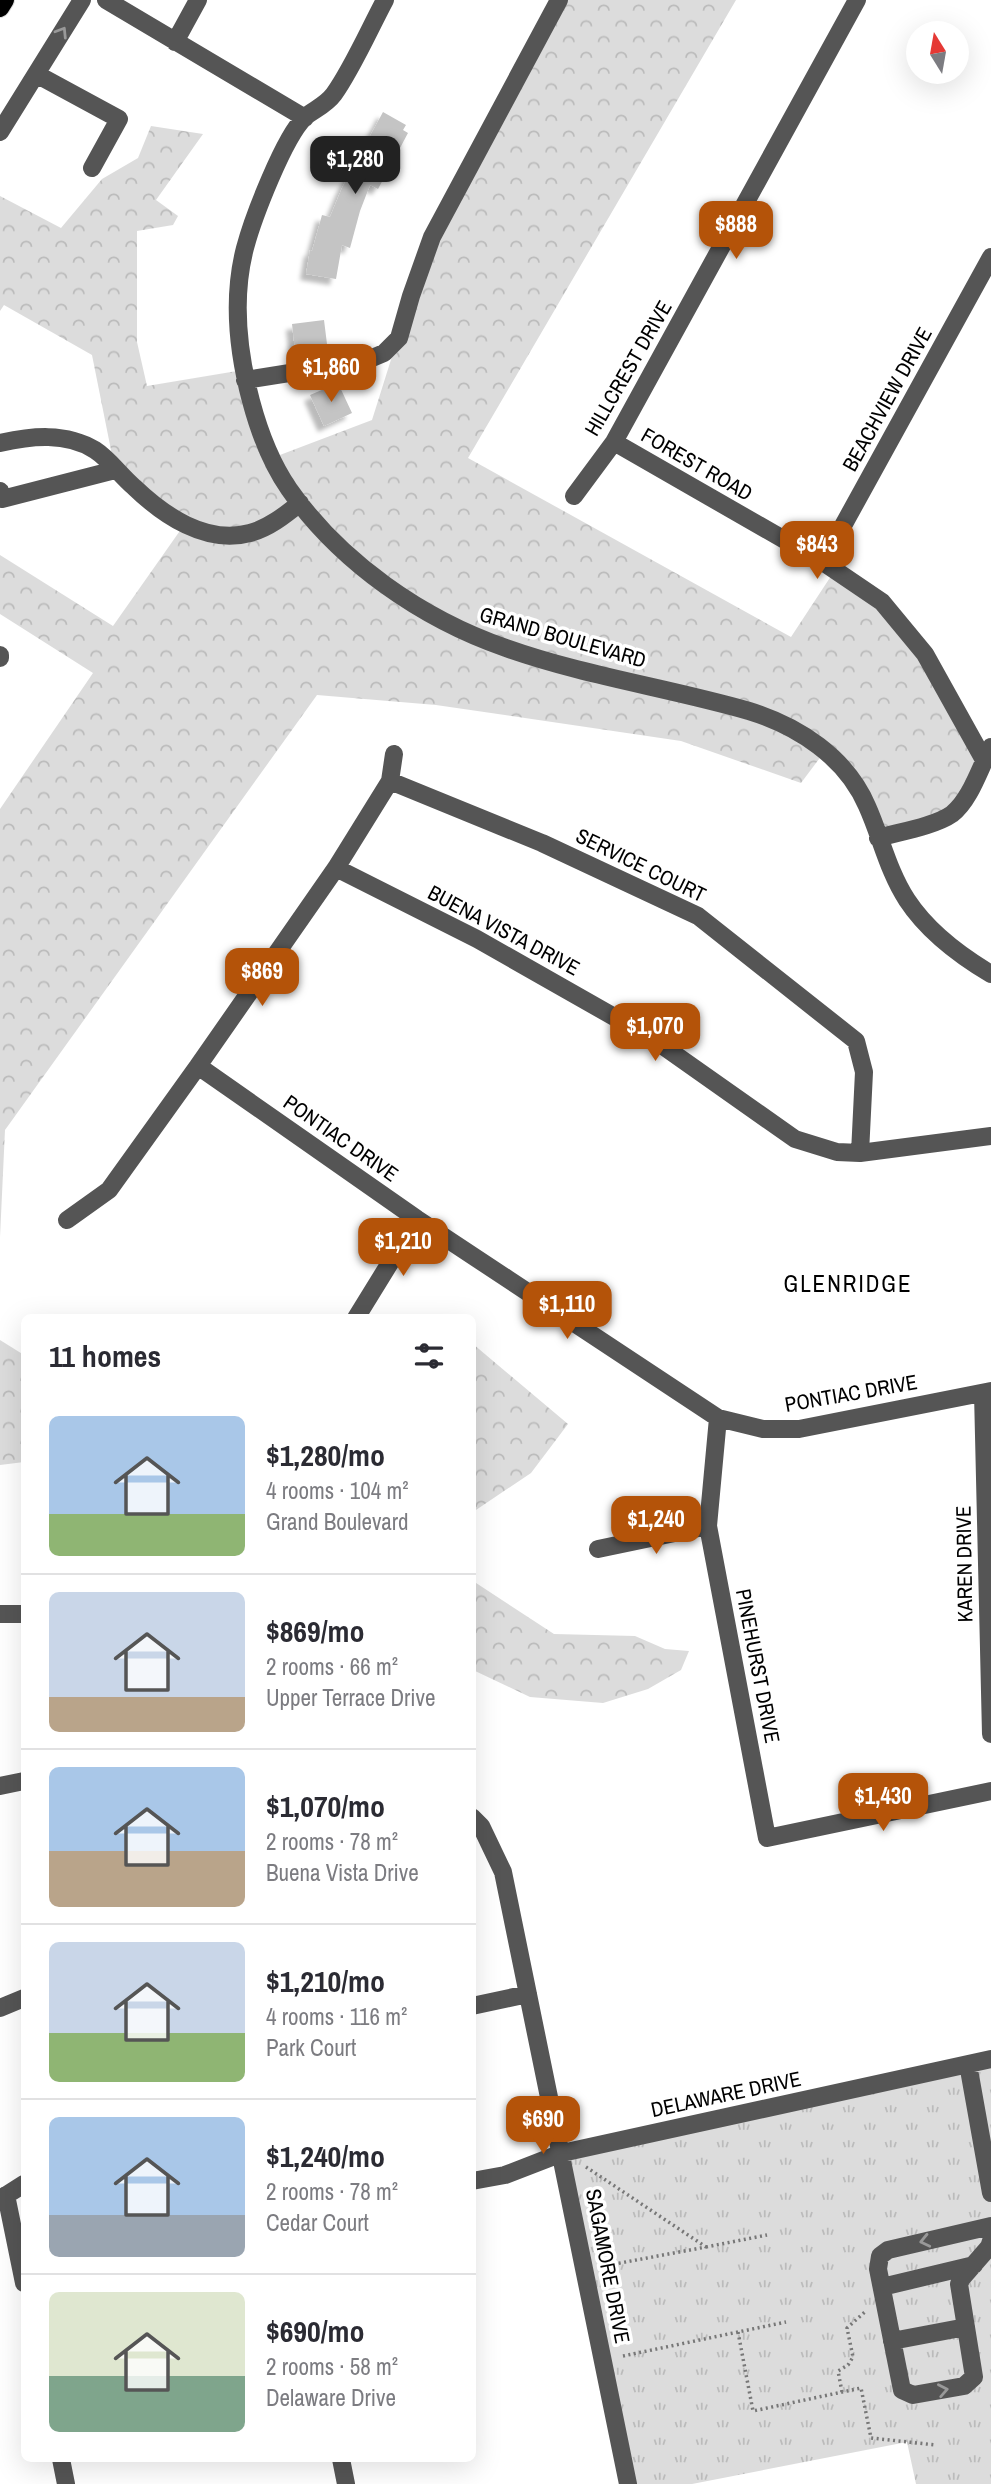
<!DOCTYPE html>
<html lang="en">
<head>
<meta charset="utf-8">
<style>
  :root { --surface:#fff; --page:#f7f7f7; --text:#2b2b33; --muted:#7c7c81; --line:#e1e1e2; --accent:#b45309 }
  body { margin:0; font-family:"Archivo Narrow",sans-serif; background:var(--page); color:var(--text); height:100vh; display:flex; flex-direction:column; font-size:26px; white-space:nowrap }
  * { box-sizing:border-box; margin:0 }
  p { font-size:23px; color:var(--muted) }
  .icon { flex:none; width:38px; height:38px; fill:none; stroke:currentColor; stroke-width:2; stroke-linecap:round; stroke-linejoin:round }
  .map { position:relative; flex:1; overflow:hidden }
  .sheet { position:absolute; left:21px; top:1314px; width:455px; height:1148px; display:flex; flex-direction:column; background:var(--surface); border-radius:10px; box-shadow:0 7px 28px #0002 }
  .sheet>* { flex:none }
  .needle { width:46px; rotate:349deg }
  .buttons { position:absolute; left:906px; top:21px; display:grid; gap:14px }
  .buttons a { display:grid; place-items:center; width:63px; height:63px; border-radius:50%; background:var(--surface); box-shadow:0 7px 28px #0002; font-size:35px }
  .price { position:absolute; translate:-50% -60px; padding:0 16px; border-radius:14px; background:var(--accent); color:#fff; font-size:23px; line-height:46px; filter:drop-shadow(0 2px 4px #0008) }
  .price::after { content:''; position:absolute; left:50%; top:42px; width:21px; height:16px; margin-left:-10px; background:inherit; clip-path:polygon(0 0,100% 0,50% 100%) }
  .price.on { background:#222; color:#fff }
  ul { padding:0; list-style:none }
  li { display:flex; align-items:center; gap:21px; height:175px; padding:0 28px }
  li+li { border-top:2px solid var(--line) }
  li span { display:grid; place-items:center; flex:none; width:196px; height:140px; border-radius:10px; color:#555 }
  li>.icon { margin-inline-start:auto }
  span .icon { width:84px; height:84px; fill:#fffc; stroke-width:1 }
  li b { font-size:30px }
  h2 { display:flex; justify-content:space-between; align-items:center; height:84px; padding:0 28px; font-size:30px }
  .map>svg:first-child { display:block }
  .forest { fill:url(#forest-crowns) }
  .park { fill:url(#park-tufts) }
  .building { fill:#c4c4c4; filter:url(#shadow) }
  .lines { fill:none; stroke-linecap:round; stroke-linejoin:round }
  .major-casing { stroke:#dbdbdb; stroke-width:20 }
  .path { stroke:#777; stroke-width:3.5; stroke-dasharray:2 3.5; stroke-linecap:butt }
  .minor { stroke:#555; stroke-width:18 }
  .major { stroke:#000; stroke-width:18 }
  .oneway { stroke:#999 }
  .labels { text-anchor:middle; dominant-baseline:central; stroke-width:7; stroke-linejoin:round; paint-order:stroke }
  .street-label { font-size:21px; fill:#000; stroke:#fff }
  .neighbourhood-label { font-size:23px; letter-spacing:2px; fill:#000; stroke:#fff }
</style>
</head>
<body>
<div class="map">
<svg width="991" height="2484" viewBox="0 0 991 2484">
  <defs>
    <pattern id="forest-crowns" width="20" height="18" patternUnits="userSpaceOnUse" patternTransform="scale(1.75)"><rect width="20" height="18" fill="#dcdcdc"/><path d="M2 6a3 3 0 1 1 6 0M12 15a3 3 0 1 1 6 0" fill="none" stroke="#bbb"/></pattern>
    <pattern id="park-tufts" width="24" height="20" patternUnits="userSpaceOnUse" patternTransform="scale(1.75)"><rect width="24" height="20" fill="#dcdcdc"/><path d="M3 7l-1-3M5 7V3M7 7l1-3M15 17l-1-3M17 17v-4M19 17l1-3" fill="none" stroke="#bbb"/></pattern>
    <filter id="shadow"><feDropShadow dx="-6" dy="6" stdDeviation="2" flood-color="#0004"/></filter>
  </defs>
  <rect width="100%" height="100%" fill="#fff"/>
  <path class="forest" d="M559 0H736L468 458 791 637 835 570 882 602 984 760 952 814 878 838 825 751 801 783 681 741 436 705 317 695 5 1130 0 1237V809L93 673 0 614V555L113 626 184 525 115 470 92 355 4 305 0 311V196L61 228 102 179 138 158 151 126 203 134 156 200 178 216 173 225 137 231V342L147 386 243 370 272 458 372 420 411 296Z
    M0 1340 24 1355V1462L0 1465Z
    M473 1344 568 1424 531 1473 473 1512Z
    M473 1581 554 1634 635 1636 665 1649 689 1651 681 1670 648 1689 603 1703 530 1697 473 1670Z"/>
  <path class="park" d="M991 2059V2484H916L907 2442 692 2484H628L562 2153Z"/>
  <path class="building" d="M383 112 406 125 403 130 408 133 378 189 370 185 360 211 350 248 342 245 336 279 306 274 310 250 312 251 322 215 330 217 342 188Z
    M324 320 328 352 304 355 303 349 295 350 292 324Z
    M338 383 352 413 324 426 310 395Z"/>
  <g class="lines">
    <defs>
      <path id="major" d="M0 8 5 0"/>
    </defs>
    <use href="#major" class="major-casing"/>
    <path class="path" d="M586 2167 706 2247 604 2266
      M706 2247 767 2235
      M738 2332 753 2411 861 2388 871 2438 936 2445
      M623 2356 786 2322
      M842 2392 838 2371 848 2365 853 2357 847 2328 867 2310"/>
    <path class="minor" d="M106 0 305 118
      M385 0C370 28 352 69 334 94 326 105 315 109 305 117 284 137 253 218 245 248 232 298 238 352 251 401 259 431 271 463 289 489 340 562 422 619 506 648 585 676 669 688 749 711 798 726 846 757 867 806 881 837 888 871 907 900 928 932 959 955 991 974
      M175 42 198 0
      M36 74 119 119 92 168
      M0 132 82 0
      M245 380 365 361 384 353 399 338 411 296 432 237 559 0
      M614 442 823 562 882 602 925 654 984 760
      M0 443C31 436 66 432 95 450 109 459 121 476 134 487 163 515 206 545 250 533 269 528 285 515 300 503
      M0 491 2 499 115 470
      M574 496 614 442 857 0
      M823 562 991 257
      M0 655V658
      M390 781 542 843 698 916 856 1041 864 1072 860 1153
      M878 838C899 832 935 826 952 814 971 799 980 767 991 747
      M336 868 477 939 653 1039 795 1139 837 1152 860 1153 991 1136
      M198 1066 417 1219 718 1418 763 1429H799L991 1391
      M67 1220 109 1190 198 1066 336 868 390 781 394 754
      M356 1318 417 1219
      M983 1393 991 1734
      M718 1418 708 1526 767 1838 991 1791
      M598 1549 708 1526
      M0 1614H24
      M0 1786 24 1781
      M472 1817 481 1826 503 1872 628 2484
      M472 2006 528 1994
      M0 2008 24 1998
      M968 2064 991 2193
      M472 2181 505 2175 562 2153 991 2059
      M6 2195 24 2283
      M0 2199 24 2184
      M991 2226 888 2250 880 2256 878 2269 902 2390 913 2395 964 2386 974 2377 959 2284 962 2278 989 2247 991 2241
      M882 2287 974 2265
      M892 2341 966 2327
      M61 2459 66 2484
      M341 2459 346 2484"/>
    <use href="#major" class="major"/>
  </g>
  <defs><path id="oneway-chevron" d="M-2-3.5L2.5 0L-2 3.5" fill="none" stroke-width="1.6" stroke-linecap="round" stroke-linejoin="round" transform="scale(1.75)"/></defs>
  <g class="oneway">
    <use href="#oneway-chevron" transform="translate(62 32) rotate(-58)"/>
    <use href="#oneway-chevron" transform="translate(925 2241) rotate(167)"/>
    <use href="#oneway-chevron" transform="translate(943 2390) rotate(-11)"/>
  </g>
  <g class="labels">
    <g class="street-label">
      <text transform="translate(628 368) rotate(-60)">HILLCREST DRIVE</text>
      <text transform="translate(887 399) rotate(-61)">BEACHVIEW DRIVE</text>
      <text transform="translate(697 464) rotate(30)">FOREST ROAD</text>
      <text transform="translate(563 637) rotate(16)">GRAND BOULEVARD</text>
      <text transform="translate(641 865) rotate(26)">SERVICE COURT</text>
      <text transform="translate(504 930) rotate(28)">BUENA VISTA DRIVE</text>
      <text transform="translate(341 1138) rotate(35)">PONTIAC DRIVE</text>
      <text transform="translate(851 1393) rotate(-10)">PONTIAC DRIVE</text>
      <text transform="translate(964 1564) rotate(-91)">KAREN DRIVE</text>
      <text transform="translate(758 1666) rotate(79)">PINEHURST DRIVE</text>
      <text transform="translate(726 2094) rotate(-12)">DELAWARE DRIVE</text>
      <text transform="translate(608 2266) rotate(79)">SAGAMORE DRIVE</text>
    </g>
    <g class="neighbourhood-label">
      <text x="848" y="1283">GLENRIDGE</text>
    </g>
  </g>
</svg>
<div class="buttons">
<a><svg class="needle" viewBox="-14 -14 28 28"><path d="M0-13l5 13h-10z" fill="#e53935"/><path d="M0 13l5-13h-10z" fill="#7c7c81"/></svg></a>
</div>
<b class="price on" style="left:355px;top:196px">$1,280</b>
<b class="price" style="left:736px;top:261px">$888</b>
<b class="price" style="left:331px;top:404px">$1,860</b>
<b class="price" style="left:817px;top:581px">$843</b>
<b class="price" style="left:262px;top:1008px">$869</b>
<b class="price" style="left:655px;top:1063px">$1,070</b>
<b class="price" style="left:403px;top:1278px">$1,210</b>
<b class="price" style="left:567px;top:1341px">$1,110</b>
<b class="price" style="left:656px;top:1556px">$1,240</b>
<b class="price" style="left:883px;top:1833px">$1,430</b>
<b class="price" style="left:543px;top:2156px">$690</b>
<section class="sheet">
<h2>11 homes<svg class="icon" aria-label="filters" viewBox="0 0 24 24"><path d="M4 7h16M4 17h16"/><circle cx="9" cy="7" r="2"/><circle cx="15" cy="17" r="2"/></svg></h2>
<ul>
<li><span style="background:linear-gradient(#a9c7e8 70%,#8fb573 0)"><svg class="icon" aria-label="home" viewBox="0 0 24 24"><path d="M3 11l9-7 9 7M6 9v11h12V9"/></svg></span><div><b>$1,280/mo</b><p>4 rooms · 104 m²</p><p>Grand Boulevard</p></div></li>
<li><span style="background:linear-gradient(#c9d6e8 75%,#b9a48a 0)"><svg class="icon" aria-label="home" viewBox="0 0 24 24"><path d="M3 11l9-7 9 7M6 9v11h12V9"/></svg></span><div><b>$869/mo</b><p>2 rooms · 66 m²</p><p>Upper Terrace Drive</p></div></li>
<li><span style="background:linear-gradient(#a9c7e8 60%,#b9a48a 0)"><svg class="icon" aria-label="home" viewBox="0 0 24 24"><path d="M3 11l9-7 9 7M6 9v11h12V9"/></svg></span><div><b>$1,070/mo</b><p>2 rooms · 78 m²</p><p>Buena Vista Drive</p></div></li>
<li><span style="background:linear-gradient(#c9d6e8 65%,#8fb573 0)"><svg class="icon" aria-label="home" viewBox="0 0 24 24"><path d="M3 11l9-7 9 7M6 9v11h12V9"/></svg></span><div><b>$1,210/mo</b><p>4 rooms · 116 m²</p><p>Park Court</p></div></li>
<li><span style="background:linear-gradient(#a9c7e8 70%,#9aa5b1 0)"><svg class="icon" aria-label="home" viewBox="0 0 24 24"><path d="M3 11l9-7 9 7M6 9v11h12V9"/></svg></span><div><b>$1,240/mo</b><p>2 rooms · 78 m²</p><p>Cedar Court</p></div></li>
<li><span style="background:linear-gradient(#dfe7d0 60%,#7fa58c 0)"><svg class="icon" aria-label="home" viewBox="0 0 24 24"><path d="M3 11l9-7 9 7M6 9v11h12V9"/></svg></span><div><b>$690/mo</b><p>2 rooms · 58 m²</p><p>Delaware Drive</p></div></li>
</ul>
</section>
</div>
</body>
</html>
